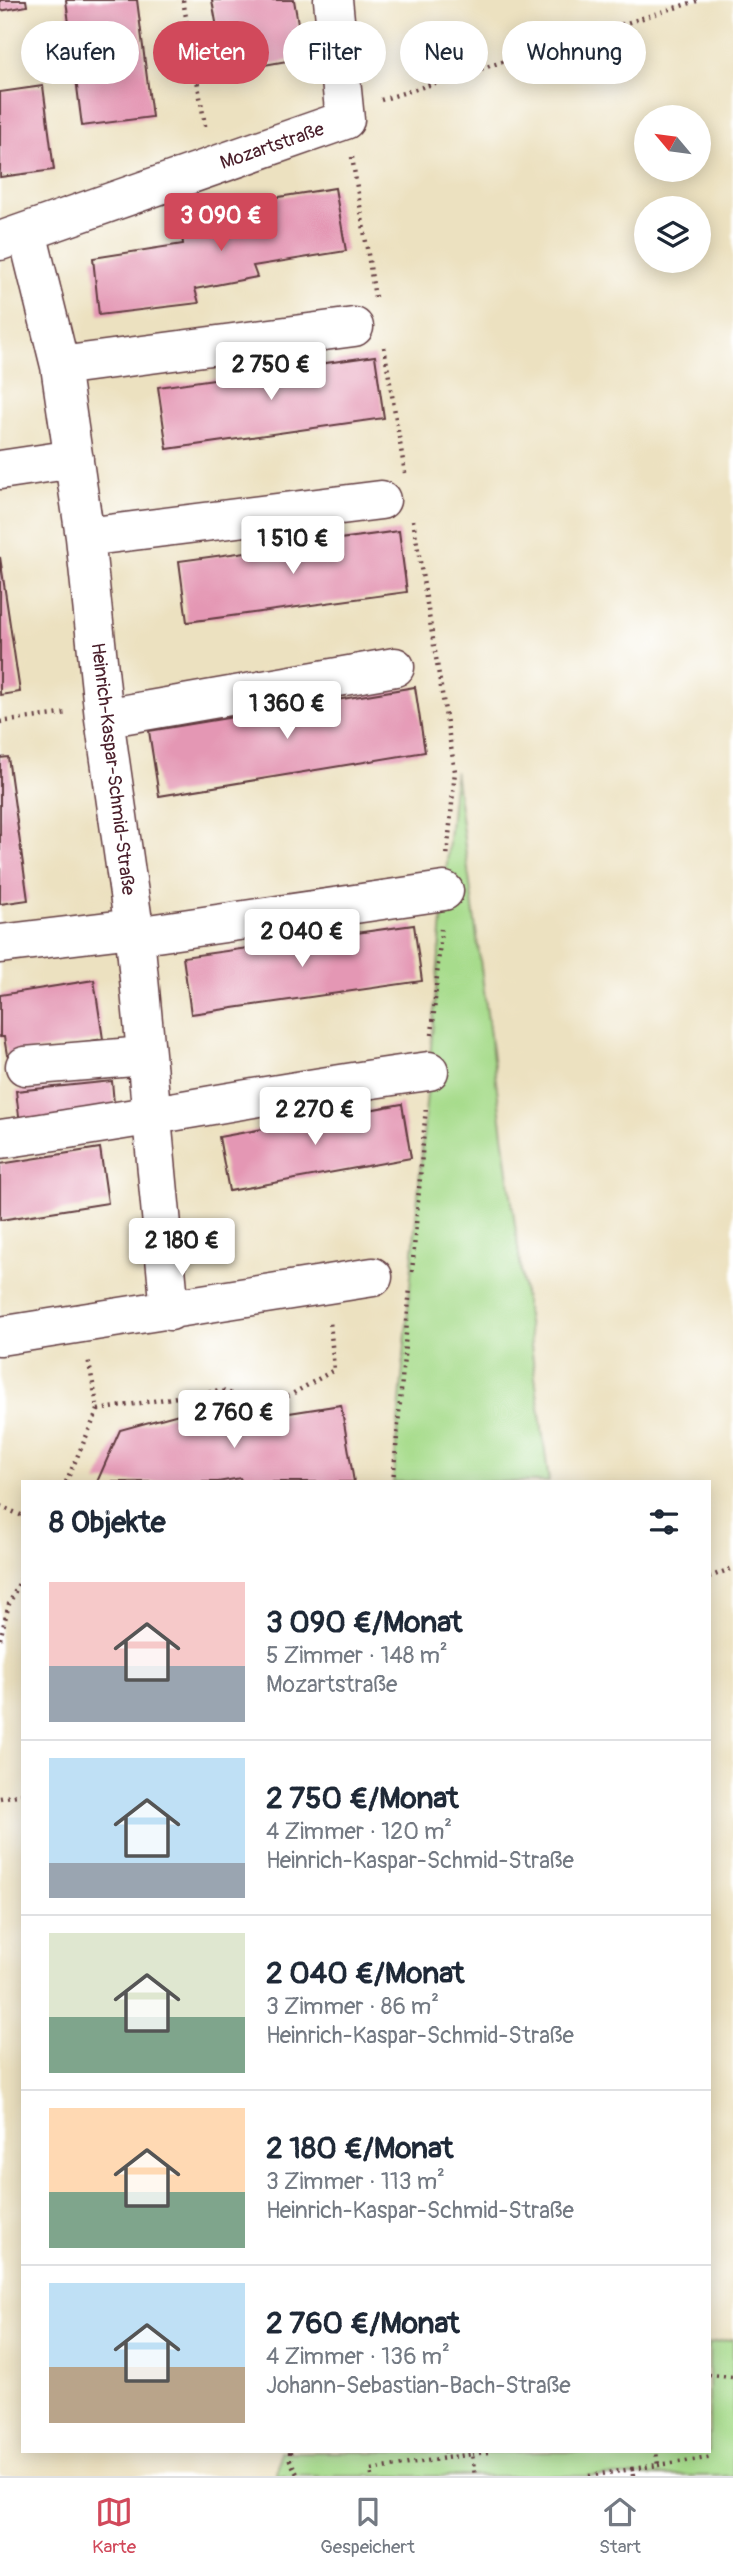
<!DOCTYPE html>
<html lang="de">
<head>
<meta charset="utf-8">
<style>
  :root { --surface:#fff; --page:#f2f2f3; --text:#1f2937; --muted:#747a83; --line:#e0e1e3; --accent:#d1495b }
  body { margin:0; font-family:Pangolin,sans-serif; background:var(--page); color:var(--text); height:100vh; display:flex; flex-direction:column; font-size:26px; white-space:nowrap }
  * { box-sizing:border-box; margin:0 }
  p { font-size:23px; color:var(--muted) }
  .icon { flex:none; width:38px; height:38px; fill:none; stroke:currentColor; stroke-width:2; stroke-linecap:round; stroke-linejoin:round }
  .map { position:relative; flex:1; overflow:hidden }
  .side { position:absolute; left:21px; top:1480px; width:690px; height:973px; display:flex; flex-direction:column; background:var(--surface); border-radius:0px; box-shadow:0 4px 18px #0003 }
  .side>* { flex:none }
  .guide { position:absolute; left:21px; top:21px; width:691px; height:63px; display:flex; gap:14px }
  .needle { width:46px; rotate:299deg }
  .buttons { position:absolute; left:634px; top:105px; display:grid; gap:14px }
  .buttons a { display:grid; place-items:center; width:77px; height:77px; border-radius:50%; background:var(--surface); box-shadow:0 4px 18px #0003; font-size:35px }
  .price { position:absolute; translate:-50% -60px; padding:0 16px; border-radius:7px; background:#fff; color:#222; font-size:23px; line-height:46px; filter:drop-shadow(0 2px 4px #0008) }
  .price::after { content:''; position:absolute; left:50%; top:42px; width:21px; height:16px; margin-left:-10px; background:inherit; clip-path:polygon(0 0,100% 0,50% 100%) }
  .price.active { background:var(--accent); color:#fff }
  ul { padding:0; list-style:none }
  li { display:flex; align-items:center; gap:21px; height:175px; padding:0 28px }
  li+li { border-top:2px solid var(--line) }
  li span { display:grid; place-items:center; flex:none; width:196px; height:140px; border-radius:0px; color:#555 }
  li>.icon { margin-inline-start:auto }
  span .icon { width:84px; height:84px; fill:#fffc; stroke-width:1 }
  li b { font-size:30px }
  h2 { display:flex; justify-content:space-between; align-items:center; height:84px; padding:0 28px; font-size:30px }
  .chip { padding:0 24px; border-radius:32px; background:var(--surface); box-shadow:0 4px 18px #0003; font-size:24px; line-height:63px }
  .chip.active { background:var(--accent); color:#fff }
  .tabs { display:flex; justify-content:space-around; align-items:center; height:98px; border-top:2px solid var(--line); background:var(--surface); font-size:19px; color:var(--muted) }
  .tabs a { display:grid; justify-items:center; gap:4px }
  .tabs .active { color:var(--accent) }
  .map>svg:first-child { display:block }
  .green { fill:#a7dc8c; stroke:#787e5c; stroke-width:2 }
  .building { fill:#e497b4 }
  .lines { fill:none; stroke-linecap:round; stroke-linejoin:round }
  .minor-casing { stroke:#623c41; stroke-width:41 }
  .path { stroke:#623c41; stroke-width:4.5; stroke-dasharray:2 5; stroke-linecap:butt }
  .minor { stroke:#fff; stroke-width:38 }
  .labels { text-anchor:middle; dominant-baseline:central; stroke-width:5; stroke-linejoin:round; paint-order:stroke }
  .street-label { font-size:19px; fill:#4a1f2b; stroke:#fff }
</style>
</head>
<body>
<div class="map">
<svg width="733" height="2476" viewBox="0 0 733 2476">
  <rect width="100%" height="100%" fill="#fff"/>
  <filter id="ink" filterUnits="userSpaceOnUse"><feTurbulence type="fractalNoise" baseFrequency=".0143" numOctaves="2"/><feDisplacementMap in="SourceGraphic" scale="14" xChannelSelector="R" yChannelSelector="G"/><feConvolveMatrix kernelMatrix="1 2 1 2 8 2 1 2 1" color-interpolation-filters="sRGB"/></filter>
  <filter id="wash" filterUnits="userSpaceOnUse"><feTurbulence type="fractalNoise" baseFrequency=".00686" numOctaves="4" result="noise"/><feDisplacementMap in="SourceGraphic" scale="28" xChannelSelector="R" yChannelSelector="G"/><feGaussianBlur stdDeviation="1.57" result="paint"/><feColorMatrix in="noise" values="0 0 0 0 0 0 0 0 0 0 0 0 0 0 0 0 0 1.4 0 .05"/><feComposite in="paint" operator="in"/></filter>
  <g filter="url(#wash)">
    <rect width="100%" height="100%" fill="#ece1c0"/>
    <path class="green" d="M455 771 549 1482H393Z
      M733 2339V2476H277L280 2452H709V2343Z"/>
    <g id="blocks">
      <path class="building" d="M0 0H26L27 6 0 11Z
        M66 0H137L152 117 82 126Z
        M212 0H294L304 58 225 72Z
        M43 86 54 170 0 177V92Z
        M335 188 346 251 253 266 257 277 195 289 199 303 99 315 93 258 183 244 181 226 242 221 241 203Z
        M375 356 384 418 167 449 158 387Z
        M399 531 407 592 187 622 179 561Z
        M0 557 20 692 0 695Z
        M415 687 425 752 159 796 149 731Z
        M8 757 28 900 0 904V758Z
        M414 925 422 981 191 1014 183 957Z
        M94 980 103 1039 7 1055 4 1037H0V995Z
        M112 1081 115 1115 20 1124 16 1091Z
        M402 1104 411 1158 229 1191 219 1137Z
        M100 1148 108 1203 0 1220V1164Z
        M341 1405 354 1482H242L240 1478 218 1482H97L120 1430 197 1409 200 1427Z"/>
    </g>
  </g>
  <g filter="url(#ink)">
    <use href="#blocks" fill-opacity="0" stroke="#623c41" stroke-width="2"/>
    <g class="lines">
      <defs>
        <path id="minor" d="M27 232 60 366 85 537 104 718 135 936 170 1311
          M0 241 345 120 333 0
          M60 366 354 327
          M0 470 74 459
          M85 537 381 500
          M104 718 395 667
          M135 936 444 891
          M0 944 133 928
          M25 1066 145 1056
          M0 1139C144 1119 285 1090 429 1071
          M0 1336 373 1277"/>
      </defs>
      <use href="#minor" class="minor-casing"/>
      <path class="path" d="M183 0 206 131
        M381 100 700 0
        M352 157 375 297
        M384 347 405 473
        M413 520 455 771 447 857
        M0 722 69 713
        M432 1035 441 929
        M412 1272 426 1107
        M98 1410 220 1390 271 1406 334 1370 330 1321
        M66 1482 98 1410 88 1358
        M393 1482 410 1288
        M0 1506 23 1516
        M709 1577 733 1568
        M0 1639 9 1604 23 1575
        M0 1798 23 1794
        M709 2375 733 2377
        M290 2452V2460L298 2476
        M445 2452 446 2458 472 2454 475 2476
        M472 2454 488 2452
        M658 2465 713 2457
        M372 2476 371 2470 446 2458
        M589 2476 632 2469
        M633 2476 632 2469 658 2465 656 2452"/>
      <use href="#minor" class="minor"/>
    </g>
  </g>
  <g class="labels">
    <g class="street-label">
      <text transform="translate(272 146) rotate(-19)">Mozartstraße</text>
      <text transform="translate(113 769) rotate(83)">Heinrich-Kaspar-Schmid-Straße</text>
    </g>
  </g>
</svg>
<div class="buttons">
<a><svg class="needle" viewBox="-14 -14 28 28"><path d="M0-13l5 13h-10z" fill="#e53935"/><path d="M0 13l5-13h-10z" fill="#747a83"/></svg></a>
<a><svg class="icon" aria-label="layers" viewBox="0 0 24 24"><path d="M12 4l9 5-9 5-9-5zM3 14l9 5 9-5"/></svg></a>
</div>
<b class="price active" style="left:221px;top:253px">3 090 €</b>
<b class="price" style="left:271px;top:402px">2 750 €</b>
<b class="price" style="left:293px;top:576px">1 510 €</b>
<b class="price" style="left:287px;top:741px">1 360 €</b>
<b class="price" style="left:302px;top:969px">2 040 €</b>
<b class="price" style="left:315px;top:1147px">2 270 €</b>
<b class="price" style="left:182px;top:1278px">2 180 €</b>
<b class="price" style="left:234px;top:1450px">2 760 €</b>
<div class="guide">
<a class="chip">Kaufen</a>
<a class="chip active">Mieten</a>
<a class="chip">Filter</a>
<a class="chip">Neu</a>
<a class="chip">Wohnung</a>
</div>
<section class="side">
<h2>8 Objekte<svg class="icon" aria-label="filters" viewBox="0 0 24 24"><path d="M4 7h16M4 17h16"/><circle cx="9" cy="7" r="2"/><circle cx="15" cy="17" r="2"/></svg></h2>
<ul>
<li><span style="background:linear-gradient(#f6c9c9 60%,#9aa5b1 0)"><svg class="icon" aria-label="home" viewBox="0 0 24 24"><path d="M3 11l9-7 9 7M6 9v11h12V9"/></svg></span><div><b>3 090 €/Monat</b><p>5 Zimmer · 148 m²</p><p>Mozartstraße</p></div></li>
<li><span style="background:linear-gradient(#bfe0f5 75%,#9aa5b1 0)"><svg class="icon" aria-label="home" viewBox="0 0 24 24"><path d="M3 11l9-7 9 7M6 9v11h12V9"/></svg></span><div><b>2 750 €/Monat</b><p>4 Zimmer · 120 m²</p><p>Heinrich-Kaspar-Schmid-Straße</p></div></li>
<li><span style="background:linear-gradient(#dfe7d0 60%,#7fa58c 0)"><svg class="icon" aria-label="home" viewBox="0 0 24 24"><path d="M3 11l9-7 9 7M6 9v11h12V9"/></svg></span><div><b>2 040 €/Monat</b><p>3 Zimmer · 86 m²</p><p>Heinrich-Kaspar-Schmid-Straße</p></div></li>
<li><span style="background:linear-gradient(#ffd9b3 60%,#7fa58c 0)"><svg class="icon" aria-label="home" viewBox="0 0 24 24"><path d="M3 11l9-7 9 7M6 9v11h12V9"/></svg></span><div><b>2 180 €/Monat</b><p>3 Zimmer · 113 m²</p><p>Heinrich-Kaspar-Schmid-Straße</p></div></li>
<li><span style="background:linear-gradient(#bfe0f5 60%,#b9a48a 0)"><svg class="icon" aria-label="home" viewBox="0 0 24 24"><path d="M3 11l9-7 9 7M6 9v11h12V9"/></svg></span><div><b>2 760 €/Monat</b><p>4 Zimmer · 136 m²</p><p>Johann-Sebastian-Bach-Straße</p></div></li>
</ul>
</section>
</div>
<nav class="tabs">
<a class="active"><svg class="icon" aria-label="map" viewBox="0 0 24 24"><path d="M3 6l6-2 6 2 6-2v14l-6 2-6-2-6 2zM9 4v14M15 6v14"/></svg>Karte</a>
<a><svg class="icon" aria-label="saved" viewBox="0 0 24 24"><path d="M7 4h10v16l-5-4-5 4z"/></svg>Gespeichert</a>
<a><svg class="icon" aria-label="home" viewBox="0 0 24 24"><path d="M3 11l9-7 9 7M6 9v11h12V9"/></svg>Start</a>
</nav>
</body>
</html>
